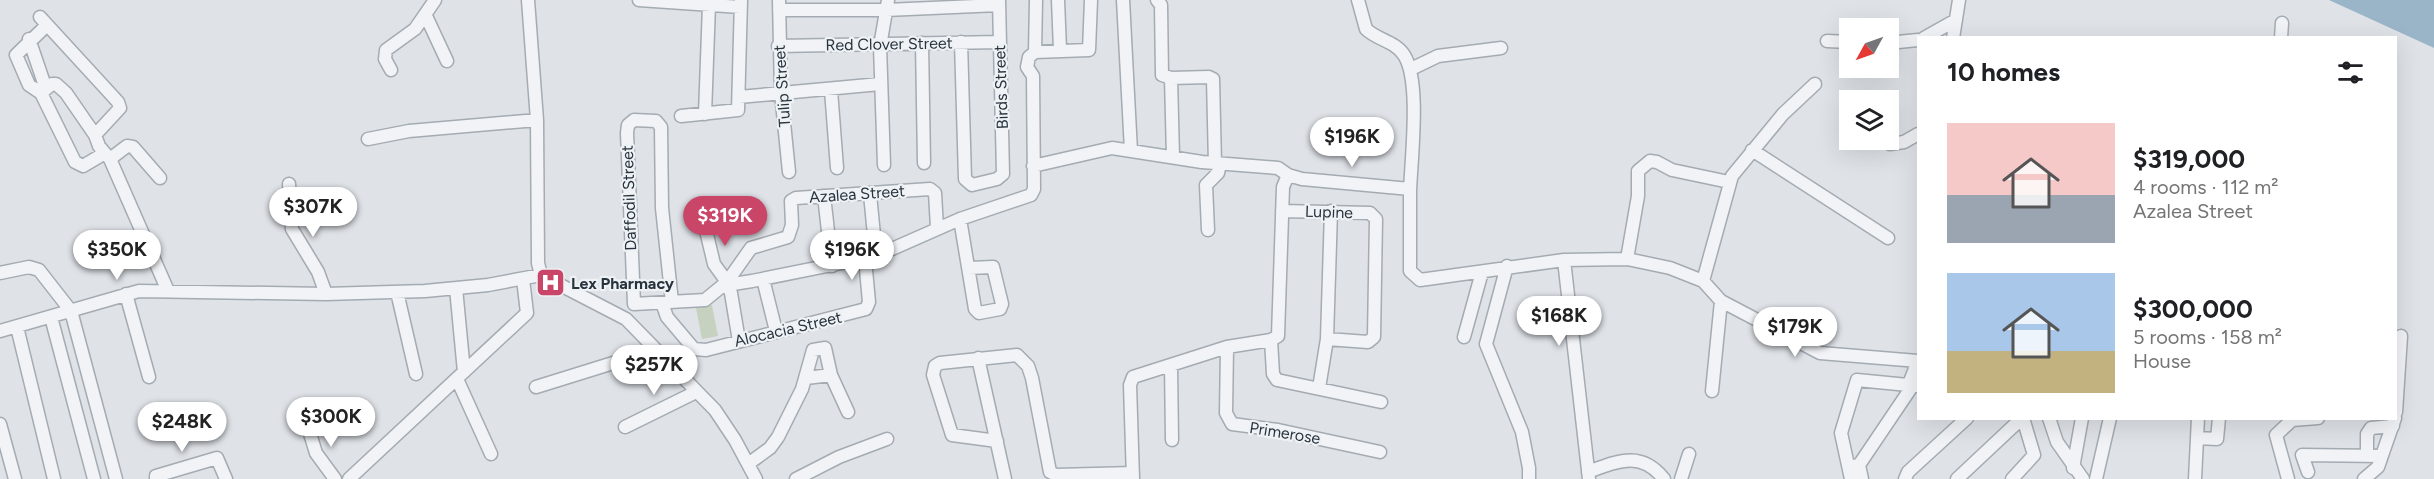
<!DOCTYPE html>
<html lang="en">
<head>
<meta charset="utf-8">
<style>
  :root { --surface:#fff; --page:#f2f2f2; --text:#202124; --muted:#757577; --accent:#ca4669 }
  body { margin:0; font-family:Figtree,sans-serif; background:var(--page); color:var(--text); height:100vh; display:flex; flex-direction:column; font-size:22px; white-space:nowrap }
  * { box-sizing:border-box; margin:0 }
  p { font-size:20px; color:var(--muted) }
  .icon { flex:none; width:33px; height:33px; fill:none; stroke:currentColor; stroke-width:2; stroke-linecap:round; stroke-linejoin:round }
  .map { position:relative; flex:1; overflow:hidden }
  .panel { position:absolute; left:1917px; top:36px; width:480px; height:384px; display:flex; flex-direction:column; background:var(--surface); border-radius:0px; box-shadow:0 6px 24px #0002 }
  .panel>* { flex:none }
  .needle { width:39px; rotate:230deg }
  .fabs { position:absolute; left:1839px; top:18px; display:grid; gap:12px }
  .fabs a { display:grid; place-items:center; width:60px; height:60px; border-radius:0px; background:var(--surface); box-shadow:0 6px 24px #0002; font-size:30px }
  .price { position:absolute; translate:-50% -51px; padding:0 14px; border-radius:21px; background:#fff; color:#222; font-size:20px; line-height:39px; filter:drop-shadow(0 2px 3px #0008) }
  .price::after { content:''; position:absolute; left:50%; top:36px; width:18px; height:14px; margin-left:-9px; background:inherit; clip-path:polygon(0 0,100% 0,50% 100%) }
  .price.on { background:var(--accent); color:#fff }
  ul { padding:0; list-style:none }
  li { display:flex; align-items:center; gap:18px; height:150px; padding:0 30px }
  li span { display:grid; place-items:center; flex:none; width:168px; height:120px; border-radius:0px; color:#555 }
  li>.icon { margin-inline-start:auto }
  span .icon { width:72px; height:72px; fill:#fffc; stroke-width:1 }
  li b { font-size:26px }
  h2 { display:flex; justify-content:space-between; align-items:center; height:72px; padding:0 30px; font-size:26px }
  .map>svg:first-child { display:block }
  .green { fill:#c6d1c0 }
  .water { fill:#9ab5c7 }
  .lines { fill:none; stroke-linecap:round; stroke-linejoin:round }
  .minor-casing { stroke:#a4abb2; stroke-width:15 }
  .minor { stroke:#f1f3f6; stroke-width:12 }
  .labels { text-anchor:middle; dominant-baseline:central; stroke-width:4.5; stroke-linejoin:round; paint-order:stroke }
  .street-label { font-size:16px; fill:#28333e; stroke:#eef2f5 }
  .poi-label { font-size:16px; font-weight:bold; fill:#28333e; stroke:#eef2f5; text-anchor:start }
</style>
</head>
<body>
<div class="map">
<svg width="2434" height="479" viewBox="0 0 2434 479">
  <rect width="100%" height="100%" fill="#dfe3e8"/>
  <path class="green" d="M712 305 718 336 702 339 696 308Z"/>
  <path class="water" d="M2329 0H2434V48Z"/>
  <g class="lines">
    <defs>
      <path id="minor" d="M528 0 537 120 538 263 541 275
        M639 0 740 7
        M779 0 781 93 789 172
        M1058 0 1060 50
        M1123 0 1131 151
        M1157 0 1161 5 1162 75 1171 78 1209 77 1213 79 1215 164
        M1358 0 1366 29C1377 40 1395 41 1404 55 1421 81 1411 159 1410 192 1410 218 1410 245 1410 271L1420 280 1564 260 1627 259 1670 268 1703 281 1721 301 1820 353 1918 361
        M779 10H886L999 5
        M426 16 447 61
        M40 17 118 102 120 108 95 135 99 146 109 158
        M1924 38 1956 20
        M1953 38 1959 0
        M2281 38 2282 23
        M29 39 45 86
        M1827 41 1850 42
        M961 42 965 179 972 185 997 179 1003 174 999 0
        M922 43 924 163
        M1888 43 1918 40
        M778 46 1000 42
        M1035 52 1036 0
        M1411 69 1438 56 1501 48
        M391 70 385 59 386 50 415 29 435 0
        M1171 78 1173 157
        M831 90 837 168
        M41 93 29 85 16 55 47 25
        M739 97 880 84
        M705 114 709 5
        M681 116 738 110 741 0
        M95 135 66 93 56 84H52L41 93 75 162 83 166 105 153
        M368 139 409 131 537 120
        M1890 144 1904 142 1918 134
        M1752 150 1888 238
        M884 165 880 46 888 0
        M1033 166 1112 148 1202 162 1278 168 1288 175 1283 187 1278 336 1271 340 1227 347 1133 377 1130 385 1133 479
        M1288 175 1302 179 1410 189
        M160 178 133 147 127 146 110 159 168 291
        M289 184 292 229 318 272 326 294
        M870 194 876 256
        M824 196 832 266
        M1282 211 1370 213 1376 219 1374 337 1368 342 1327 339
        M960 219 975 309 979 313 1000 309 1002 304 993 267 969 268
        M704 222 714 264 727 282 731 293 739 341
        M1208 230 1206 185 1218 173 1220 164
        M1627 259 1638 196V171L1650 161 1657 162 1672 170 1729 182
        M1564 260 1589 479
        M1507 266 1486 344 1522 432 1529 468V479
        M0 273 29 267 39 270 71 311 116 479
        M763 279 776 331
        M1703 281 1732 176 1783 114 1815 84
        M727 282 733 284 752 281 876 256 960 219 1031 195 1034 189 1033 76 1027 67 1029 57 1035 52 1089 50 1091 0
        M456 288 464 372
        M397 292 416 374
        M126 294 149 377
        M662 303 667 317 694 349 706 350 866 309 869 302 865 259
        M634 304 705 300 727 282 751 248 788 237 792 225 791 201 796 198 930 189 935 193 937 228
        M634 304 627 133 628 125 634 120 656 121 661 127 662 208 672 302
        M51 317 94 479
        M17 327 54 479
        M0 331 139 291 326 294 425 291 488 285 541 275 626 319 715 410 735 440 756 479
        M1464 337 1482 272
        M1271 340 1273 374 1277 380 1381 402
        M1227 347 1226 413 1232 424 1278 430 1380 452
        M978 358 1005 479
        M1171 365 1172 440
        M806 378 831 375
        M457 379 491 454
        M1909 384 1918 361
        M536 387 655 350
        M1319 388 1327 339 1331 211
        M1712 391 1721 301
        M2396 412 2401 336
        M2049 418 2057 442 2083 479
        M0 424 15 479
        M308 427 316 453 335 479
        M625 427 696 392
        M2197 438 2217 439 2219 418
        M997 441 952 435 933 375 935 366 940 363 1017 355 1028 366 1032 378 1050 472 1056 475 1133 473
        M2367 455V434L2371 428 2393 426
        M748 464 770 448 778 437 802 389 813 350 825 348 831 375 848 412
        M1859 465 1862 479
        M1849 467 1859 465 1913 385
        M2073 468 2082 418
        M1588 472C1618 461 1641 450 1664 479
        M2308 472 2302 455 2382 456
        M156 479V476L217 458 226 479
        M349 479 527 313 523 279
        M796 479 839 457 887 439
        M1681 479 1689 454
        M1851 479 1841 433 1857 380 1918 386
        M1905 479 1908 472 1967 418
        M1957 479 2022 418
        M2012 479 2034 455 2023 418
        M2096 479 2110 418
        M2195 479 2198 418
        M2288 479 2276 435 2292 420 2318 418
        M2364 479 2378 467 2395 418"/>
    </defs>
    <use href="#minor" class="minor-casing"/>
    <use href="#minor" class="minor"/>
  </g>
  <defs>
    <symbol id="hospital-square" viewBox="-11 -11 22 22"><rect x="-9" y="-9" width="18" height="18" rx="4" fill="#ca4669" stroke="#eef2f5"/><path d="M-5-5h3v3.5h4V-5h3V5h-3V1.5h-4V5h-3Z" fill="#fff"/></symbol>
  </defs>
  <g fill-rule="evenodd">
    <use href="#hospital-square" x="534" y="266" width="33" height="33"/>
  </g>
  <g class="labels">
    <g class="street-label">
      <text transform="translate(889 44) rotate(-1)">Red Clover Street</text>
      <text transform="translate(782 86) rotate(-94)">Tulip Street</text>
      <text transform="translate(1001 87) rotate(-92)">Birds Street</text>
      <text transform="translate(857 194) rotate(-4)">Azalea Street</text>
      <text transform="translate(629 198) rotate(-92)">Daffodil Street</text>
      <text transform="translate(1329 212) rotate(2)">Lupine</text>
      <text transform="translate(788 329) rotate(-13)">Alocacia Street</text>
      <text transform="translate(1285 433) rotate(9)">Primerose</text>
    </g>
    <g class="poi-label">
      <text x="571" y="283">Lex Pharmacy</text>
    </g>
  </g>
</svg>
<div class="fabs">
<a><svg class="needle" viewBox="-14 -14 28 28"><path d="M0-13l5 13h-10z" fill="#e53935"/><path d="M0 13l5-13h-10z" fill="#757577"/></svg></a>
<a><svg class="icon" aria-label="layers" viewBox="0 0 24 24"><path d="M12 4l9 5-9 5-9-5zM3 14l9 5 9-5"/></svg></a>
</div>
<b class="price" style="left:1352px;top:168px">$196K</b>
<b class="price" style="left:313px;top:238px">$307K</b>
<b class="price on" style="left:725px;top:247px">$319K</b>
<b class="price" style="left:117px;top:281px">$350K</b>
<b class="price" style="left:852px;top:281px">$196K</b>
<b class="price" style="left:1559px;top:347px">$168K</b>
<b class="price" style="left:1795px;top:358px">$179K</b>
<b class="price" style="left:654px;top:396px">$257K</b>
<b class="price" style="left:331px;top:448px">$300K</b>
<b class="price" style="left:182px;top:453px">$248K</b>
<section class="panel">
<h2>10 homes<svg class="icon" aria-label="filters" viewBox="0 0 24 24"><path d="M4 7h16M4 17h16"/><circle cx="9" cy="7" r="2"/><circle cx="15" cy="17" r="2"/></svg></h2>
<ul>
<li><span style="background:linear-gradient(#f6c9c9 60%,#9aa5b1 0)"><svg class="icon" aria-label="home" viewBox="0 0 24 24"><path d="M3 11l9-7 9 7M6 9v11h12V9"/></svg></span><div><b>$319,000</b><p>4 rooms · 112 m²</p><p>Azalea Street</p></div></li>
<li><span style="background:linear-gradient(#a9c7e8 65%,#c2b280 0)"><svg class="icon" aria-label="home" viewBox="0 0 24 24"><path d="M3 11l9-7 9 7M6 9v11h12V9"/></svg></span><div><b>$300,000</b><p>5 rooms · 158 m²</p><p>House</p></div></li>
</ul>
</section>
</div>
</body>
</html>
